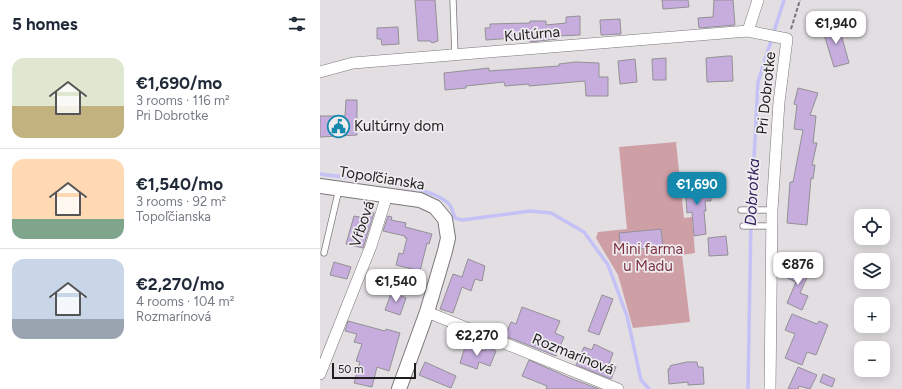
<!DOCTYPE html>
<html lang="en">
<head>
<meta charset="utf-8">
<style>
  :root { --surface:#fff; --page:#f6f6f7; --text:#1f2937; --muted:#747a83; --line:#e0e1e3; --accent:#1588ad }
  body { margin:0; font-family:Figtree,sans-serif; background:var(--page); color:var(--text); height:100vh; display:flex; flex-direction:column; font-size:15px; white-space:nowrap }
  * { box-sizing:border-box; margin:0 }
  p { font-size:13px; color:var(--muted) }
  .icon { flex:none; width:22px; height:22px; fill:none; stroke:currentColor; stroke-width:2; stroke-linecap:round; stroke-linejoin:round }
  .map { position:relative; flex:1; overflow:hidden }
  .panel { display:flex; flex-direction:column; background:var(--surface); width:320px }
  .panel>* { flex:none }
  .buttons { position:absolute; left:534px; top:209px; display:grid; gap:8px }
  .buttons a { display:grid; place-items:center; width:36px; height:36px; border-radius:8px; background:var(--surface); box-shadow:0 2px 10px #0003; font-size:20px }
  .scale { position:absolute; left:12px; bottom:10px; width:84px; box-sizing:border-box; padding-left:4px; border:2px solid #1f1d1e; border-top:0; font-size:11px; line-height:14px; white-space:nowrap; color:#1f1d1e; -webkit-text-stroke:3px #efecef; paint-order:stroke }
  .price { position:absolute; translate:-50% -34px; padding:0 9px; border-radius:8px; background:#fff; color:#222; font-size:13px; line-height:26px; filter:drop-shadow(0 1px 2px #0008) }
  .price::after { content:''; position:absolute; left:50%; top:24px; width:12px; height:9px; margin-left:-6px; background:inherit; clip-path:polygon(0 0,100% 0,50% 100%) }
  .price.active { background:var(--accent); color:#fff }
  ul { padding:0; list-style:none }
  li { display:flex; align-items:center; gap:12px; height:100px; padding:0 12px }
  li+li { border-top:1px solid var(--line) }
  li span { display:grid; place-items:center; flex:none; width:112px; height:80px; border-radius:12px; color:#555 }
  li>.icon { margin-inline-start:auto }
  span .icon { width:48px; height:48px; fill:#fffc; stroke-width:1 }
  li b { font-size:17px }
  h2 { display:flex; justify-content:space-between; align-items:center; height:48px; padding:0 12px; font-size:17px }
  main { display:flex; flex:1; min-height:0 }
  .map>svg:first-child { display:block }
  .green { fill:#cf9fa6 }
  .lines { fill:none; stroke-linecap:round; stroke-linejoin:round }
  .stream { stroke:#c4c1f6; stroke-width:3.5 }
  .building { fill:#c6adde; stroke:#939195 }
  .service-casing { stroke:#7a777a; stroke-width:7 }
  .minor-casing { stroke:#7a777a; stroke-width:12 }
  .tertiary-casing { stroke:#7a777a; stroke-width:16 }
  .path { stroke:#777477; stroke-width:2; stroke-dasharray:4 2; stroke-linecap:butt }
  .service { stroke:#fff; stroke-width:5.5 }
  .minor { stroke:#fff; stroke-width:11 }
  .tertiary { stroke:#fff; stroke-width:14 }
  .labels { text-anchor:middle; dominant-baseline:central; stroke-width:3.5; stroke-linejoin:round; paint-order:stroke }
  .street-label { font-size:15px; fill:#1f1d1e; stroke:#efecef }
  .poi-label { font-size:15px; fill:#1f1d1e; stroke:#efecef; text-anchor:start }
  .park-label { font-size:15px; fill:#7f3545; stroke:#efecef }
  .water-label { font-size:16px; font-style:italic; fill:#2b1e5b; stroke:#efecef }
</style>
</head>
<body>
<main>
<section class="panel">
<h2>5 homes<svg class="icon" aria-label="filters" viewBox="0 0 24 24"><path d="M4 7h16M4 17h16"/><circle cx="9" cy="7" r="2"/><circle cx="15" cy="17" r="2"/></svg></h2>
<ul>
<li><span style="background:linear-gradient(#dfe7d0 60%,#c2b280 0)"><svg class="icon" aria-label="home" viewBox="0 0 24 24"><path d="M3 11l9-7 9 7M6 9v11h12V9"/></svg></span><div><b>€1,690/mo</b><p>3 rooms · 116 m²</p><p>Pri Dobrotke</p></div></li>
<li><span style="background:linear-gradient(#ffd9b3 75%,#7fa58c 0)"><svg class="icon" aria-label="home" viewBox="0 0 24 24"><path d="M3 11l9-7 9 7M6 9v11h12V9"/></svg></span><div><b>€1,540/mo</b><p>3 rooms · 92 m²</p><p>Topoľčianska</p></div></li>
<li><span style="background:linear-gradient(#c9d6e8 75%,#9aa5b1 0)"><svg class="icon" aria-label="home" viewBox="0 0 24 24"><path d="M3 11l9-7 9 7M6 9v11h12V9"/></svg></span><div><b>€2,270/mo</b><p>4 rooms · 104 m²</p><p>Rozmarínová</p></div></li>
</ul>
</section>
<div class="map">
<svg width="582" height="389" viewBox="0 0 582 389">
  <rect width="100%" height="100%" fill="#e2dee2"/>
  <path class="green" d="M356 142 364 218 372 217 375 253 362 255 370 322 313 328 298 275 276 238 278 232 307 229 299 147Z"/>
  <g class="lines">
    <path class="stream" d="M0 174C28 178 111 184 129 204 132 207 133 214 135 218L142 220 210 211 231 213 264 232 288 265 307 316 321 380 329 389
      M428 389 431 216 438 82 464 0"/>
  </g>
  <path class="building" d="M95 0H115L118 41 112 43 110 41H98Z
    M342 0H368L369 7 343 9Z
    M394 0H413L415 25 379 28 378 18 393 17Z
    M260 16V35L237 36V39L210 42V39L195 40 194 38 166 40 165 28H170V24L210 23V21H226V25L246 23V17Z
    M300 19 301 34 281 35 280 20Z
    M518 23 529 63 514 67 502 28Z
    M78 27 79 44 62 45 61 39H57V28Z
    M407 56H412L413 81 387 82 386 58Z
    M346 58V80H333L332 59Z
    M315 59 317 82 300 84 298 61Z
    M255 62 279 63V77H288V96H266L265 81 209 86V84L185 86 184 82 146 86V88L125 90 124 73 169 68V71L239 66V64Z
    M478 88 498 93 490 115 496 116 493 143H497L492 165H495L493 179 491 178 487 225 467 223 470 182H473L483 130 474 129 477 105 474 104Z
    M26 100H37V135L0 137V116H25Z
    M384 183 385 192 391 191V201H385L386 211H384L386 234 374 236 372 212 367 213 365 184Z
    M46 211 54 213 43 248 26 244 34 216 44 218Z
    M68 216 72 217 71 220 86 223 85 227 112 234 109 244 107 243 100 271 76 265 79 253 83 254 87 238H85V236L63 231Z
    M341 229 343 246 301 251 299 233Z
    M406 236 408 255 389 256 388 238Z
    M148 259 165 266 162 281 155 279 151 291 142 287 133 313 120 309 133 274 142 277Z
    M14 262 31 267 27 279 10 275Z
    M473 264 490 271 480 293 488 296 482 310 467 303 476 282 467 278Z
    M72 291 86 298 80 315 65 310Z
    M282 295 293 299 279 335 268 331Z
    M202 307 240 321 235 333 244 337 236 356 185 336 191 322 196 324Z
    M472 314 497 324 499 321 508 325 496 355 487 352 482 365 465 358 475 334 465 330Z
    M28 321 65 331 66 329 80 333 69 371 57 367 52 387 34 383 40 362 36 361 42 344 34 342 37 334 25 331Z
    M146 344 165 351 167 347 176 351 170 366 159 362 157 369 140 363Z
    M274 344 293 353 289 364 296 367 291 379 256 365 264 347 272 350Z
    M209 360 250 378 279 389H226L227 386 202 376Z
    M105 362 136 376 131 388 99 375Z
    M367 362H377L378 367H383L384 384 368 385V382L349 384 348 369H350V366L353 365Z
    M478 367 497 375 490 389 479 386 478 389H468Z
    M503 374 515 379 512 387 500 382Z"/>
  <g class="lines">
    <defs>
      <path id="service" d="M133 0 135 55
        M421 210H452
        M423 226H452
        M4 253 19 189"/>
      <path id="minor" d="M428 31 438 0
        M0 72 33 63 428 31 467 39 459 102 452 210 450 389
        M107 312 298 389
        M0 374 51 246 67 195"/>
      <path id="tertiary" d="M0 186 100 200 115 207 125 219 128 238 125 251 107 312 79 389"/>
    </defs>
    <use href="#service" class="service-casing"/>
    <use href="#minor" class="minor-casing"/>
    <use href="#tertiary" class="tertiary-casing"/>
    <path class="path" d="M471 29 480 0"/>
    <use href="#service" class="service"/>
    <use href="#minor" class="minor"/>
    <use href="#tertiary" class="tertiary"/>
  </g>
  <defs>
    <symbol id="civic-ring" viewBox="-11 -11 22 22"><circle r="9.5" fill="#efecef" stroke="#1588ad" stroke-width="1.5"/><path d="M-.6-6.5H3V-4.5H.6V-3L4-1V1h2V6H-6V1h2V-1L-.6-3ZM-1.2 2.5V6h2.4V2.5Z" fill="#1588ad"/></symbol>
  </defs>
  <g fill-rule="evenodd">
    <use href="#civic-ring" x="6" y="114" width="25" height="25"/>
  </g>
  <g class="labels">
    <g class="street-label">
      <text transform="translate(212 34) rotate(-5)">Kultúrna</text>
      <text transform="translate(446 93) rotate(-84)">Pri Dobrotke</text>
      <text transform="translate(62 178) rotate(9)">Topoľčianska</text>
      <text transform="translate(42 224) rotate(-71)">Vŕbová</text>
      <text transform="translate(253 354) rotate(22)">Rozmarínová</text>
    </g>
    <g class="poi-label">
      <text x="34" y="126">Kultúrny dom</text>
    </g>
    <g class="park-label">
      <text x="328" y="249">Mini farma<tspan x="328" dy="17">u Madu</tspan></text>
    </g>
    <g class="water-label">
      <text transform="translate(432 192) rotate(-87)">Dobrotka</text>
    </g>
  </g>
</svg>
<div class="buttons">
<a><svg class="icon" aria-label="locate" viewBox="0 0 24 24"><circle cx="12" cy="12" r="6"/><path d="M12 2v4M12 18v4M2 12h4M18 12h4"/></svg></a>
<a><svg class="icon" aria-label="layers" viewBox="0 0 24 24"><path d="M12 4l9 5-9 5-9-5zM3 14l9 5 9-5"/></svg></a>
<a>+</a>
<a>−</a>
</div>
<div class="scale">50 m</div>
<b class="price" style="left:516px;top:45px">€1,940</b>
<b class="price active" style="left:377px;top:206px">€1,690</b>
<b class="price" style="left:478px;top:286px">€876</b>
<b class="price" style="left:76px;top:303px">€1,540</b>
<b class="price" style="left:157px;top:357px">€2,270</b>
</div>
</main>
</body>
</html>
